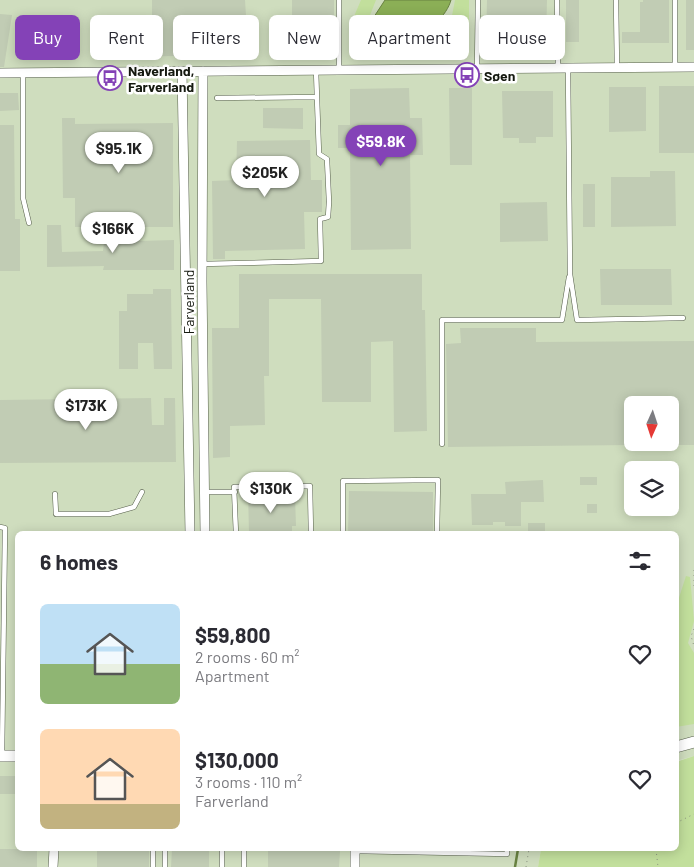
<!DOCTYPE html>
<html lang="en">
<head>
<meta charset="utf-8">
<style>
  :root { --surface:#fff; --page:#f7f7f7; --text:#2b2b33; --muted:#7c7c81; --accent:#8442b7 }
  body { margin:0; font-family:Barlow,sans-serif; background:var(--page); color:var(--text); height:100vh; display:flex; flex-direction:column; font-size:19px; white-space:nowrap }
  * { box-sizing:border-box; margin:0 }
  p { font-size:16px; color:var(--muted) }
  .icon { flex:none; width:28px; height:28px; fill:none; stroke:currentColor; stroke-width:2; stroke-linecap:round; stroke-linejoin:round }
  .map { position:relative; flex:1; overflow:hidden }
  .side { position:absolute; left:15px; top:531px; width:664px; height:320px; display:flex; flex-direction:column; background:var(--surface); border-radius:8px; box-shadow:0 2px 12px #0003 }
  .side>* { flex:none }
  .hud { position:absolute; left:15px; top:15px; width:665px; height:45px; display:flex; gap:10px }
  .needle { width:32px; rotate:183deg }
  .buttons { position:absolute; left:624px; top:396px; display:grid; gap:10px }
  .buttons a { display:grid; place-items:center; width:55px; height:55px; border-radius:8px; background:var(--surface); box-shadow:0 2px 12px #0003; font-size:25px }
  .price { position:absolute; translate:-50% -42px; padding:0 11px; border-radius:18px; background:#fff; color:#222; font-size:16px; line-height:32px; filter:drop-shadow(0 1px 2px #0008) }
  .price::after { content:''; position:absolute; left:50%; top:30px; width:15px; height:11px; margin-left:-8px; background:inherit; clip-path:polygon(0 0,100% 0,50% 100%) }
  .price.current { background:var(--accent); color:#fff }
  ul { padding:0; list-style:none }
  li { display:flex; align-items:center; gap:15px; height:125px; padding:0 25px }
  li span { display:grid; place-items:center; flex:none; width:140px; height:100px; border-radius:8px; color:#555 }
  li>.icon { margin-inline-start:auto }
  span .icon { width:60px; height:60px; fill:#fffc; stroke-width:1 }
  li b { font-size:21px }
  h2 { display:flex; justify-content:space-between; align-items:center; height:60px; padding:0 25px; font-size:21px }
  .pill { padding:0 18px; border-radius:8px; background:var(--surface); box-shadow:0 2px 12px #0003; font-size:18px; line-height:45px }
  .pill.current { background:var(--accent); color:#fff }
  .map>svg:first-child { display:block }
  .built { fill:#cfddbe; fill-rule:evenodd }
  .green { fill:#c2df9c }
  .water { fill:#8baf56; stroke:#688241 }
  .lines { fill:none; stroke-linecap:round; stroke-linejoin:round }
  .stream { stroke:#688241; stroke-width:2.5 }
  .building { fill:#c1ccb4 }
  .lane-casing { stroke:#565f4b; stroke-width:5.5 }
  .street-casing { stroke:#565f4b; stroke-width:10 }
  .secondary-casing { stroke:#565f4b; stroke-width:12 }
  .path { stroke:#89917f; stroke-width:1; stroke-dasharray:1 4; stroke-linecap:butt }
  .lane { stroke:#fff; stroke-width:4.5 }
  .street { stroke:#fff; stroke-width:9 }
  .secondary { stroke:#fff; stroke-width:11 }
  .labels { text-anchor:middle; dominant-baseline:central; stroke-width:5; stroke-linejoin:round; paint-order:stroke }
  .poi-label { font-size:14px; font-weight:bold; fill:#151910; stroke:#fff; text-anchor:start }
  .street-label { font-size:14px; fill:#151910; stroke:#fff }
</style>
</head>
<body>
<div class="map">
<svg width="694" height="867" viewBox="0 0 694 867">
  <rect width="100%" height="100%" fill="#dce7cf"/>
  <path class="built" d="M0 0H694V756L676 761V534H18V849H541L538 867H0ZM632 405H670V442H632ZM632 470H670V508H632Z"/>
  <path class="green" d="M361 0H376L365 28 368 50 360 54 352 47V21Z
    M455 0H469V55L457 58H384L382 53 392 48 417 45 441 36 450 26Z
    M686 576 690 577 694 621 688 643 694 653V724L676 727V607Z
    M694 756V867H538L541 849H676V762Z"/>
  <path class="water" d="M385 0H451C443 30 382 66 368 26Z"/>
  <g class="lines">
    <path class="stream" d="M515 867 518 849"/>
  </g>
  <path class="building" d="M152 0H245L246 16H254V48L175 49V56L100 57V26H129V23H152Z
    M292 0H334V48H321V32H294V48H281V16H292Z
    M487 0H547L546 40H552V51L481 50 482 39H486Z
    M566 0H579V42H566Z
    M643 0H669V43H622V32H640V2H643Z
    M686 0H694V50H686Z
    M0 14 12 15 4 67H0Z
    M659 86H694V153H659Z
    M609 87H646V131L609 132Z
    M409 88 410 118H422L423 155H410L411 249 351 250 350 148H338V125H350V89Z
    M449 88H472V165H450Z
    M502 91H553V137H536V143H519V138H503Z
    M0 93H18L19 110 0 111Z
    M263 108H303V129L263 128Z
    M62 118H75V124L173 123V227H75V198H63Z
    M0 125H14L15 219H20V271H0Z
    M310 140 311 180H322V212H304L305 249 225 251V259H213L212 181 236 180 237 141Z
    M650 171H675L676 226 611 227V177H650Z
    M583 184H595V227H583Z
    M547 202 548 241 500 242V203Z
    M47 225H61L62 252 103 251 104 242 174 240V270H103L104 266 47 267Z
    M600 269H671L672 305H601Z
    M239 274H422V310H425L427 431 394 432 393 341 371 342V402H322L321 299H269V376H264L265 425 230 426V457L213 458 212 328H239Z
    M153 289H171L172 369H154L153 343H138V369H119V311H127V294H153Z
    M460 328H536V342L694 341V445H670V405H632V445L448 447 446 344 461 343Z
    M151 398 152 425H164V398H175L176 462 0 463V400Z
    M580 477H597V485H580Z
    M543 480 544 502H521V526H505V522H493V525H472L471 494H506L505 482Z
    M248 491H257V496H295L296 526H292V534L249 533Z
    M349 491 433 492V534H348Z
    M587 504H597V513H587Z
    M528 523H545V534H528Z
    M0 776H18V794H0Z
    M0 849H37V867H0Z
    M97 849H149V867H97Z
    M172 849H209V867H171Z
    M268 849H331V851H340L339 867H268Z"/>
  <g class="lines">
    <defs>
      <path id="lane" d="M339 0V70
        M557 0 558 69
        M616 0 617 68
        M675 68V0
        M477 69 478 0
        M568 69 570 274 577 320 683 318
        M23 73V198L29 223
        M217 98 317 97
        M202 264 321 261 320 219 328 217 329 202 327 159 319 154 316 70
        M442 444V320H562L569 277
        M204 492H235
        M55 494 56 514H109L134 507 142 492
        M0 527 5 528 2 756
        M236 534 234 487 310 486 311 534
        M343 534V481L438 480 437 534
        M153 849V867
        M355 851 507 854V849
        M165 867V849
        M222 867V849
        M244 867V849"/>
      <path id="street" d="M182 71 190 534
        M203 71 202 282 205 534
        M0 73 694 67
        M53 867 54 849
        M355 867V849"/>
      <path id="secondary" d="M676 747 694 742
        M0 756H18"/>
    </defs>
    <use href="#lane" class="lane-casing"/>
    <use href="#street" class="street-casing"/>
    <use href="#secondary" class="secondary-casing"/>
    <path class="path" d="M694 570V590
      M694 629 691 636 694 646
      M676 823 694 814
      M656 849 658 867
      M526 867 529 849"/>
    <use href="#lane" class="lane"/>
    <use href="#street" class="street"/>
    <use href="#secondary" class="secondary"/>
  </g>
  <defs>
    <symbol id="bus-ring" viewBox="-11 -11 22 22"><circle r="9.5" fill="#fff" stroke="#8442b7" stroke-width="1.5"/><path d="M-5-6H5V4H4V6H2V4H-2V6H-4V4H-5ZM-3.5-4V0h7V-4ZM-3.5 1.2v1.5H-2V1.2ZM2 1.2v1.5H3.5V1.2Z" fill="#8442b7"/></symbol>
  </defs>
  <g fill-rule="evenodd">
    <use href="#bus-ring" x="453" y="61" width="28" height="28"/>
    <use href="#bus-ring" x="96" y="64" width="28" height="28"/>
  </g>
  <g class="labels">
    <g class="poi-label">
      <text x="128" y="70">Naverland,<tspan x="128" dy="16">Farverland</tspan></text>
      <text x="484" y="75">Søen</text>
    </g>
    <g class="street-label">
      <text transform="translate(188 302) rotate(-90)">Farverland</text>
    </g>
  </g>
</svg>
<div class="buttons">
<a><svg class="needle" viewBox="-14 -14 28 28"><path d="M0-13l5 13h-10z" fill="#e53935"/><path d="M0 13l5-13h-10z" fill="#7c7c81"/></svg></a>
<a><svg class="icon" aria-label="layers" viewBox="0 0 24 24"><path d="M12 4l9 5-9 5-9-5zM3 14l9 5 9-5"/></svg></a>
</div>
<b class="price current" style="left:381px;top:167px">$59.8K</b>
<b class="price" style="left:119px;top:174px">$95.1K</b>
<b class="price" style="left:265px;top:198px">$205K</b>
<b class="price" style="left:113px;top:254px">$166K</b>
<b class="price" style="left:86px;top:431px">$173K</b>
<b class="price" style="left:271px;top:514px">$130K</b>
<div class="hud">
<a class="pill current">Buy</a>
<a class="pill">Rent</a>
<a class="pill">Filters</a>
<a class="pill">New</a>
<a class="pill">Apartment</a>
<a class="pill">House</a>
</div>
<section class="side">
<h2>6 homes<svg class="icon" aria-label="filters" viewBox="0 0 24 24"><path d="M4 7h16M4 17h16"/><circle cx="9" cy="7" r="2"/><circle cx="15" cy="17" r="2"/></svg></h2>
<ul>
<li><span style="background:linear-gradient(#bfe0f5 60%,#8fb573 0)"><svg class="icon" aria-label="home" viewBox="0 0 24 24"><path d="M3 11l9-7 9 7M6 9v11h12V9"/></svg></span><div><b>$59,800</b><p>2 rooms · 60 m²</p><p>Apartment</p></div><svg class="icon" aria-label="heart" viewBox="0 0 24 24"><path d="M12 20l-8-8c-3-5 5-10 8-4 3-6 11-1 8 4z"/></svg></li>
<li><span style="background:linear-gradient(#ffd9b3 75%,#c2b280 0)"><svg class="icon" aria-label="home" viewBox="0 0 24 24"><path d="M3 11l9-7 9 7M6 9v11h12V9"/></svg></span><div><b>$130,000</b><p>3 rooms · 110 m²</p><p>Farverland</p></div><svg class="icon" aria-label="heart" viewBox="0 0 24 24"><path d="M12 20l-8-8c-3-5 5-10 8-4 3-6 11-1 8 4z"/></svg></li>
</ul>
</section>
</div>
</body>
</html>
